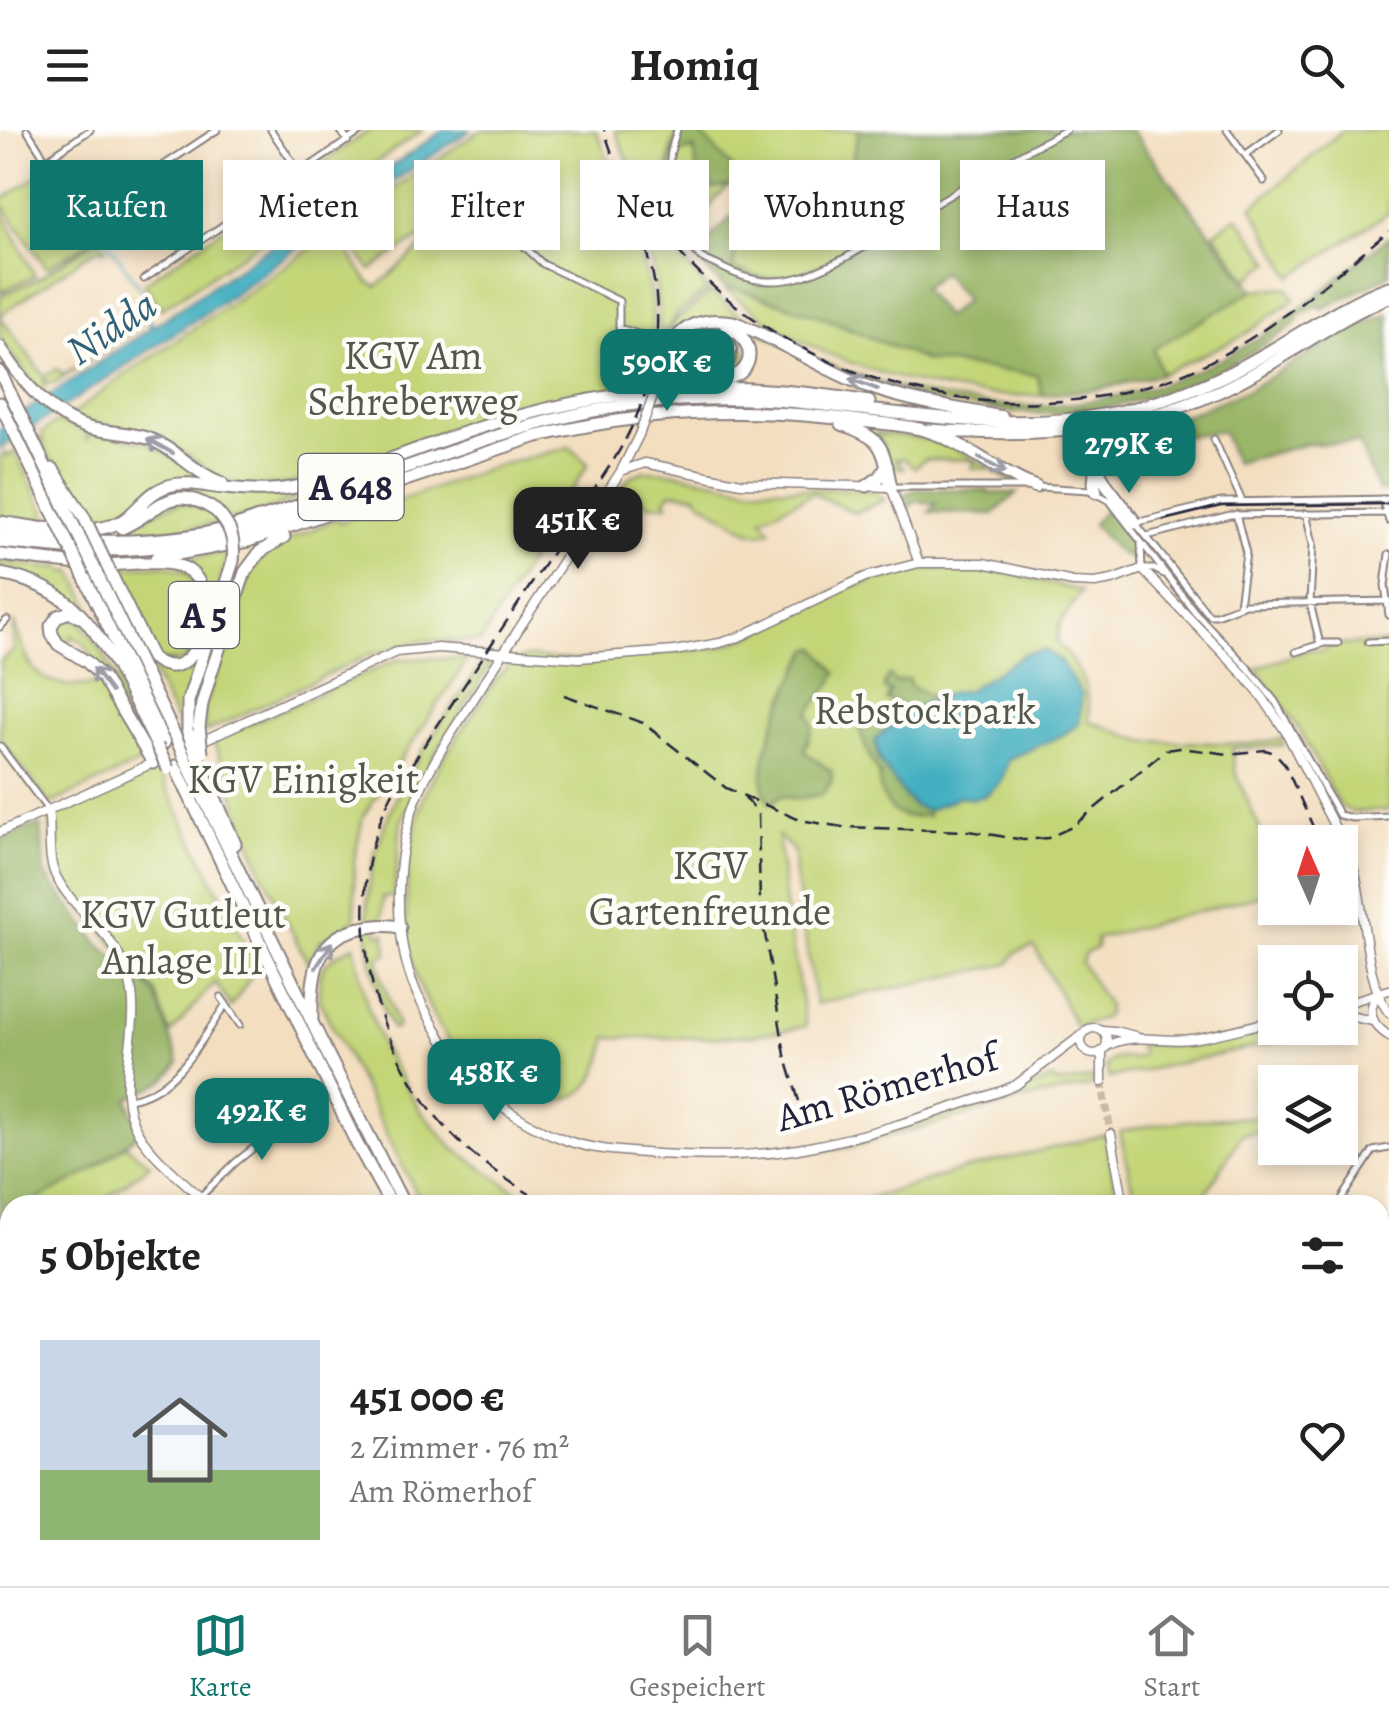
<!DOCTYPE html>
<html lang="de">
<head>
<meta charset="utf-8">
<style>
  :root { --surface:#fff; --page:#f2f2f2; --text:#222; --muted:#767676; --line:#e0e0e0; --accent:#0f766e }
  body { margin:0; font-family:Alegreya,serif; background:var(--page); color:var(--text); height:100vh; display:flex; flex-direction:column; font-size:38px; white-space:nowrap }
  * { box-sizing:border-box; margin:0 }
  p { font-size:32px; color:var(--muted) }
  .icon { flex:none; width:55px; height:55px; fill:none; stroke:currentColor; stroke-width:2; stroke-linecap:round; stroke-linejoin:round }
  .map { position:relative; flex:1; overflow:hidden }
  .drawer { position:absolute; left:0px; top:1065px; width:1390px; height:392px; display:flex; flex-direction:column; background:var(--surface); border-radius:30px 30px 0 0; box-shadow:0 5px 15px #0003 }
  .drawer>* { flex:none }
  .hud { position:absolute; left:30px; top:30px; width:1330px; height:90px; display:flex; gap:20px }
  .needle { width:65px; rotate:357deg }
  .controls { position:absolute; left:1258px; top:695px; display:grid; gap:20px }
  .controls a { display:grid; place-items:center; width:100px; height:100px; border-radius:0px; background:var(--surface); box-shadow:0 5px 15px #0003; font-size:50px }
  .price { position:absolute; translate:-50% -85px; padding:0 22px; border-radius:20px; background:var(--accent); color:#fff; font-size:32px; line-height:65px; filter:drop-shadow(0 2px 5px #0008) }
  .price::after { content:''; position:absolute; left:50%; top:60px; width:30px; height:22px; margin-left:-15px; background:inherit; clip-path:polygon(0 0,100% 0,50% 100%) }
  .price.current { background:#222; color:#fff }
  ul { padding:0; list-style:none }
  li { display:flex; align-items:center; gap:30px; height:250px; padding:0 40px }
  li+li { border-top:2px solid var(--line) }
  li span { display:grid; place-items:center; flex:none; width:280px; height:200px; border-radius:0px; color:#555 }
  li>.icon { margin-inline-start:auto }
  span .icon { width:120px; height:120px; fill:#fffc; stroke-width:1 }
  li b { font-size:42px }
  h2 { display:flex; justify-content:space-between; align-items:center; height:120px; padding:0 40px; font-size:42px }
  .chip { padding:0 35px; border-radius:0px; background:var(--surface); box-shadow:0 5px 15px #0003; font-size:35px; line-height:90px }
  .chip.current { background:var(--accent); color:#fff }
  header { display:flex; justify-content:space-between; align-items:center; height:130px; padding:0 40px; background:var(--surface); font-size:45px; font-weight:700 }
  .tab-bar { display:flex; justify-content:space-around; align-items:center; height:140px; border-top:2px solid var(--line); background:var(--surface); font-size:28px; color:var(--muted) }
  .tab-bar a { display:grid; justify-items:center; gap:5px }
  .tab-bar .current { color:var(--accent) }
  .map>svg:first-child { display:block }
  .green { fill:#c3d577; stroke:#727c59; stroke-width:2.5 }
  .forest { fill:#9ab668; stroke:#5e6c52; stroke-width:2.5; fill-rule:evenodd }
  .water { fill:#42afc0; stroke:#32687e; stroke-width:2.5 }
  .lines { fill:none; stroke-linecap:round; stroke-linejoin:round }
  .stream { stroke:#42afc0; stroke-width:2.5 }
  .secondary-tunnel { stroke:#c9b8a5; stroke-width:8; stroke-dasharray:8 4; stroke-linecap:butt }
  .street-casing { stroke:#8a807e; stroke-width:9 }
  .secondary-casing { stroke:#8a807e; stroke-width:11 }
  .highway-casing { stroke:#8a807e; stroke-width:15 }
  .street { stroke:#fff; stroke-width:5 }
  .secondary { stroke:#fff; stroke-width:8 }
  .highway { stroke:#fff; stroke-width:11 }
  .tram { stroke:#22223b; stroke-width:2.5 }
  .rail { stroke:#22223b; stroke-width:2.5; stroke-dasharray:15 8; stroke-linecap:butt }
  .secondary-bridge-casing { stroke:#8a807e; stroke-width:11; stroke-linecap:butt }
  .highway-bridge-casing { stroke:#8a807e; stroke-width:15; stroke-linecap:butt }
  .secondary-bridge { stroke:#fff; stroke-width:8 }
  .highway-bridge { stroke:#fff; stroke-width:11 }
  .oneway { stroke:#9c9ca7 }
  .labels { text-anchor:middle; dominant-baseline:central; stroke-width:9; stroke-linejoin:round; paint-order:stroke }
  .shield { fill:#fdfcf7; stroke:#646373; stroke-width:2.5 }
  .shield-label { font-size:38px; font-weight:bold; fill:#22223b }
  .park-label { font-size:40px; fill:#52584d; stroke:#fdfcf7 }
  .street-label { font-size:40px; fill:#22223b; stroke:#fdfcf7 }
  .water-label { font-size:42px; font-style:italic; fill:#306177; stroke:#fdfcf7 }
</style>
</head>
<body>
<header><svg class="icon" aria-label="menu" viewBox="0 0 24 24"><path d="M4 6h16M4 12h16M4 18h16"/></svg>Homiq<svg class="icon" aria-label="search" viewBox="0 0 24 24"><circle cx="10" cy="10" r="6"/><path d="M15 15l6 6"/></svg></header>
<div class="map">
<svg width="1389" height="1456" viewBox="0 0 1389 1456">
  <rect width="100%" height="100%" fill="#fdfcf7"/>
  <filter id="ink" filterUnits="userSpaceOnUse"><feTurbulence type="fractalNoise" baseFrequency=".01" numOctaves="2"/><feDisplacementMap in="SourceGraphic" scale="20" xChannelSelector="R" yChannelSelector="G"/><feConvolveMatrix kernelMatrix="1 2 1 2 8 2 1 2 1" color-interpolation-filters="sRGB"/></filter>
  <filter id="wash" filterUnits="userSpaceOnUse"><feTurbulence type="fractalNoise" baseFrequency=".0048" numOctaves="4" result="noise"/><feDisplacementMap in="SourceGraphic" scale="40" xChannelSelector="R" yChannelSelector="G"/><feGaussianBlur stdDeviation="2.25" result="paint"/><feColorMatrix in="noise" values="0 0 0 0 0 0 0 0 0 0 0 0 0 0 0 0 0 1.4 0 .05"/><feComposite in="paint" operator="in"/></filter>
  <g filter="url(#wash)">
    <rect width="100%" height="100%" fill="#f3dec0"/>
    <path class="green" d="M370 0H423L321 70 304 45Z
      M481 0H596L613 42 646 144 652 174 653 199 645 218 652 220 644 256C583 265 524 276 465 297 401 319 313 361 245 356 212 353 195 324 166 313 135 301 101 297 70 286L115 252 335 102 368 152 377 157 426 114 420 107 371 140 341 99 390 65 389 62Z
      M615 0H678C661 42 665 75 688 114 693 123 702 130 706 139 667 102 634 50 615 0Z
      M697 0H859L850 40 804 57 759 67Z
      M1343 0H1389V82L1292 147 1252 77Z
      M694 19 699 51 730 55 717 67 690 104 684 89 699 81 697 71 680 60 678 37 670 44 673 23Z
      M45 41 91 111 47 138 0 71Z
      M299 47 317 74 161 179 144 153Z
      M830 68 863 112C835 129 799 151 765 148 754 147 743 142 733 139 737 81 789 84 830 68Z
      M633 71H636L670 115 708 159 678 183 666 201 660 200 655 144Z
      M0 77 35 146 0 162Z
      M1237 86 1271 132 1248 149 1214 103Z
      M98 109 106 119H96L2 184 1 188 44 246 57 239 64 245 135 197 142 187 137 197 54 253H49L44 249 46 256 40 261 0 208V166L38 149Z
      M733 157 820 186 926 231 1038 245 1042 265C961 271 864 244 793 207 770 195 750 177 729 162Z
      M1287 157 1295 169 1243 206 1161 244 1152 219 1254 160Z
      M711 162C725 174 739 186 754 196 823 239 905 265 985 274V277L989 279 930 271 842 243 739 191 686 194 672 204 670 201 675 191Z
      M725 199 730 200 746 221 740 239 714 249 667 253 671 240 679 237 680 232 674 231 677 220 697 223 695 211H683C693 198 710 200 725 199Z
      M58 291 87 302 86 310 94 303 147 312 210 351 183 350 126 385 95 396 56 339 42 313 44 311 41 310 42 303Z
      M874 303 926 309 947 315 1024 355 1014 354 991 339 972 338 975 330 925 329 914 338 905 329H896L903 338 892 337 879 308Z
      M570 317 588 334 480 512 426 510 369 525 205 602 204 579 248 446 262 427 282 413 337 388 340 392 496 336Z
      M15 321 49 390 38 388V393L0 388V326L5 323 8 327Z
      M644 341 671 342 745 357 874 360 884 370 855 383 813 363 762 388 771 400 759 404 747 400 701 371 697 365 671 362 666 369 668 375 647 374 637 362 624 365 627 374 617 381 615 395 605 409 601 410 588 404 629 347Z
      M339 350 264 382 231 390 197 367 125 391 145 372 175 356 248 363Z
      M177 372 207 378 221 393 158 402 112 405Z
      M229 421 185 571 188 610 186 612 104 442 149 529 184 537 208 474 179 430Z
      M0 432H12L14 435 15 433 51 438 60 436 64 442 73 441 108 513 76 478 0 441Z
      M168 435 191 445 203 471 193 518 184 531H159L115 442V437Z
      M922 439H990L1081 461 1060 494 1056 512C1080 537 1090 557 1089 591L1143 611 1248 614 1282 609 1283 615 1257 618H1232L1235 641 1275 735V761L1096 809 1097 817 1085 824 1081 833 1108 876 1107 884 1103 888 1076 897 1034 816 1016 822 1009 834 816 874 795 745 794 721 778 705 784 767 806 896C742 911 673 908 608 907 602 939 592 968 555 971L512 951 479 947 460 927 437 894 421 859 412 832 406 798 408 729 423 667 443 629 496 549 513 531 527 527 580 531 719 517 753 505 838 460Z
      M64 486 80 491 101 520 155 624 151 626 94 534 86 515 72 506 68 512 63 514 54 500Z
      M14 491C20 505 23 524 32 537 45 556 81 560 100 551L147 630 50 674 0 609V531L14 521Z
      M1389 513V680L1352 682 1339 675 1299 599 1257 538 1310 519 1325 521 1330 515Z
      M489 527 491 534 433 627 404 685 401 692 394 766 383 767 382 788 376 790 378 805 385 803 387 824 378 827 382 849 398 897 393 900C381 878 375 852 371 827 350 707 421 623 485 530Z
      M428 528 468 529 363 686 354 731 355 790 320 811 308 834 261 739 213 610 396 530Z
      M157 639 257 838 231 877 215 852 170 904 155 862 54 745 50 688Z
      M354 815 367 875 384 921 420 980 453 1018 525 1067 451 1075H422L319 870C319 832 322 834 354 815Z
      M1283 898H1334L1284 911 1109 948 1106 935 1114 929 1129 927 1130 929 1141 925V919L1137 917 1139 914 1183 916Z
      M1093 948 1095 955 1027 969 850 1017 822 1021 1017 964 1051 949 1059 954Z
      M1275 986V1001L1242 1004 1201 1071 1206 1075H1136L1120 1002C1172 989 1222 988 1275 986Z
      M1105 1005 1119 1075H849L961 1040Z
      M125 1015 150 1034 98 1075H28L91 1041Z
      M137 1448H321L323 1456H169Z
      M507 1448H639L646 1456H507Z
      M711 1448H1007L1009 1456H719Z"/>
    <path class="forest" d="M682 0H697L759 67 804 57 850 40 859 0H1131L1254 160 1153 219 1161 244 1101 259 1042 265 1037 245 926 231 820 186 733 158 729 162 706 139 701 118 748 70 739 56C723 54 715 60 703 59L697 45 694 19 675 25 673 23ZM830 69 863 112C835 129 799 151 765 148 754 147 744 142 733 139 736 82 789 84 830 69ZM942 142 966 170 945 187 922 158Z
      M1389 107V145L1322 179 1318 175 1297 187 1298 192C1222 246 1125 287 1031 283 1015 282 999 283 985 277V274C1075 284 1172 260 1249 214 1299 184 1343 143 1389 107Z
      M1389 184V361H1378L1359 313 1307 314 1235 333 1222 301 1153 310 1148 304 1136 306 1132 310 1136 330 1124 334 1115 324 1100 323V315L1107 308 1161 295 1248 260 1355 197Z
      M917 359 987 360V363H1017L993 384 929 382 936 374 916 371 908 378 901 366Z
      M1109 375C1125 391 1137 408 1134 430L1118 422 1092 394Z
      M817 518 837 543 829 557 809 582 813 597 804 621 832 642 831 652 823 664 798 669 781 666 770 673C745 642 792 549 810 519Z
      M889 545 895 552 909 549 910 555C917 562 928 562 934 569L875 610 879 630 906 668 914 676 927 681 928 686C920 685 910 688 903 686 886 681 877 660 880 645 870 631 864 615 860 599L896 583 901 574 886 570 890 561 884 560 885 552Z
      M41 696 45 745 101 816 155 862 179 933 164 951 128 969 140 1003 91 1041 28 1075H10V1084L0 1087V710L30 697Z"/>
    <path class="water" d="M443 0H471L367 69 216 176 0 319V298L149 199 150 192 153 195 163 190C254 123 352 67 443 0Z
      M1045 520 1061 532 1082 565 1079 594 1061 606 1009 629 1001 652 985 666 972 669 960 666 927 681 914 676 906 668 879 630 875 610C896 590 935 560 966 561L1024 524Z"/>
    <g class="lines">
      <path class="stream" d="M30 0 143 162 150 192
        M0 1200H10"/>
    </g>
  </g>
  <g filter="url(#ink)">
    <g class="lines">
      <path class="secondary-tunnel" d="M1102 952 1111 1004"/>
      <defs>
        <path id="street" d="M27 0 46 30 90 0
          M271 0 300 43
          M340 0 348 11
          M677 0C662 43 668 70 689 110 701 133 702 127 723 138 750 152 774 155 804 146 842 133 878 109 912 88 963 57 1013 27 1066 0
          M1227 0 1264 51
          M1245 25 1279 0
          M481 65 509 102 543 134 619 171V198L664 212 687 216 721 206 730 210 734 219 731 232 716 238 665 232
          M96 80 217 0
          M144 149 363 0
          M1214 309 1242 371
          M893 357H1027
          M1038 357 1089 360 1109 370 1195 482 1248 538 1275 571 1339 685 1352 688 1389 686
          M1382 369 1389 391
          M1306 383 1313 414 1310 473 1320 514
          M1236 384 1246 423 1239 475
          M1139 392 1221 372 1389 369
          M1138 396 1209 485H1216L1245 474 1389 471
          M1147 406 1230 385 1389 383
          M1141 414 1142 439H1154L1164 444
          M1389 424 1385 455 1389 485
          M0 497 7 490
          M1368 512 1389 511
          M1296 522 1324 513H1338
          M0 616 48 680
          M221 867 240 895
          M128 969C176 963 201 910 226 874
          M200 1067 236 1032 305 977
          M1338 1075 1373 1021 1389 1018
          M1380 1091H1389
          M0 1162 10 1161
          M1380 1171 1389 1170
          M1380 1181 1389 1189
          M0 1250 10 1252
          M0 1304 10 1307
          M1380 1354 1389 1398
          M1380 1422 1389 1420
          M46 1448 48 1456
          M408 1448 410 1456
          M1048 1448 1050 1456
          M1153 1448 1155 1456
          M1254 1448 1256 1456
          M1306 1448 1308 1456
          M1070 1456 1104 1449"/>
        <path id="secondary" d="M659 250 665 232
          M639 305 621 341 449 607C439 624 428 642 420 660 393 722 390 814 422 874 438 903 454 933 478 956 503 980 535 999 568 1011 591 1019 618 1021 643 1023 699 1027 754 1028 809 1017 872 1005 938 982 999 962L1016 955 1082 905
          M621 341 645 333 741 353 891 357
          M891 357 919 433
          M204 610 396 522 438 518 579 528 674 521 720 513 739 507 865 447 919 433H983L1073 452 1095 453 1112 450 1142 439 1245 546 1263 568 1286 602 1350 727C1367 774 1362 847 1389 883
          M48 680C52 701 46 729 57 748 69 771 90 787 106 806 116 818 123 832 128 846 146 897 109 957 139 1004 156 1031 186 1052 208 1075
          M0 702 155 632
          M1377 865C1366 882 1372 895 1389 906
          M1340 875 1389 860
          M1340 884 1373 891
          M1081 911a13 13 0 1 1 26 0a13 13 0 1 1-26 0Z
          M1102 900 1114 901 1135 906
          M1106 917C1131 901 1163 913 1191 909 1219 905 1247 897 1275 890
          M1102 922V952
          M1111 1004 1124 1075
          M328 1448 330 1456
          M1202 1448 1203 1456"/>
        <path id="highway" d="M675 210C688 191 711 188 733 192 777 208 816 236 859 253 905 272 954 277 1002 287
          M0 217C22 250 49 287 89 298 109 303 131 302 150 309 177 320 193 342 222 353
          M0 242 72 392
          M716 252C724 250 733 248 740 243 759 227 745 202 726 197
          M0 273 57 391
          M841 294C884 309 882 315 891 357
          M929 300C1036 307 1138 304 1236 253 1288 227 1334 189 1389 167
          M1097 338 1107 355 1136 393
          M53 339 84 387
          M867 356 880 347 887 336
          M1096 362 1094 353 1098 310 1116 299
          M251 391C393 348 528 278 679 270 721 268 764 268 807 273 907 283 1008 303 1108 284 1162 274 1215 253 1263 225 1304 202 1344 173 1389 157
          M0 392 39 398 84 400
          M122 398C159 382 170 350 216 381
          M88 400C104 398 118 396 130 385 144 372 153 359 172 355 190 351 208 357 225 358 251 361 275 362 300 356 367 342 429 312 495 293 624 254 736 249 869 272
          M0 403C71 415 191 417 258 388
          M0 412 75 419
          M94 420C155 421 215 410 274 394L534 307C644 281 740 276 852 290 874 293 898 294 920 299 962 309 995 342 1036 357
          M0 425C31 428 62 433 93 435 119 436 147 430 172 434 180 436 187 438 193 444 220 469 197 564 152 528L110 442
          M156 428 248 411 345 377
          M82 442 164 613
          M96 442 176 608
          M0 444C28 449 56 460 77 481 111 515 135 573 157 616
          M79 487 70 482 58 486 51 496 52 504 58 514 87 532 102 547 153 633
          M199 597 202 574 211 543 245 442 260 422 284 407
          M188 602V571L233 431
          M197 626 235 714
          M186 631 327 923 404 1075
          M175 636 357 1014 391 1075
          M312 889C311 844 315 803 368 797 379 795 389 795 400 797
          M663 1448 670 1456
          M680 1448 687 1456"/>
      </defs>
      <use href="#street" class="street-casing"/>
      <use href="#secondary" class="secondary-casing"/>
      <use href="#highway" class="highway-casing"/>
      <use href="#street" class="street"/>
      <use href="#secondary" class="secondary"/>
      <use href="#highway" class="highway"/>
      <path class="tram" d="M1164 390 1221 376 1389 374"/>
      <path class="rail" d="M637 63C740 242 986 317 1177 246 1258 215 1322 155 1389 101
        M564 565 643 593 726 658 800 690 842 697 969 701 1024 710 1048 708 1072 697 1166 620 1180 618 1229 624 1265 620 1275 623 1284 633 1320 712
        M744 666 758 684 760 774 785 925 802 981
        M536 1068C512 1053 488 1038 467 1019 373 934 333 779 392 664L613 331C651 270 668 203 650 132 639 87 618 44 604 0
        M0 1146 10 1144
        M1380 1232 1389 1239"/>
      <defs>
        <path id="secondary-bridge" d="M639 305 659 250"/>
        <path id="highway-bridge" d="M669 222 675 210
          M216 381C231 396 235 410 233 431
          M84 387 110 442
          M57 391 82 442
          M72 392 96 442
          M199 597 202 623
          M188 602 197 626
          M176 608 186 631
          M157 616 168 639"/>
      </defs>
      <use href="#secondary-bridge" class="secondary-bridge-casing"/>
      <use href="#highway-bridge" class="highway-bridge-casing"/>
      <use href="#secondary-bridge" class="secondary-bridge"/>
      <use href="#highway-bridge" class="highway-bridge"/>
    </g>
    <defs><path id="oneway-shaft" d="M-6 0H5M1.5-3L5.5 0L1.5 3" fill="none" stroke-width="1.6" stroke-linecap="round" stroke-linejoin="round" transform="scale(2.5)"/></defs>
    <g class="oneway">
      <use href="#oneway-shaft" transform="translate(864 254) rotate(-159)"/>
      <use href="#oneway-shaft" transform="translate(160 316) rotate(-151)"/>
      <use href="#oneway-shaft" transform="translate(992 335) rotate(29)"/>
      <use href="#oneway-shaft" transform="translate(102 550) rotate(-127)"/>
      <use href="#oneway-shaft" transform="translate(324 825) rotate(-58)"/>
    </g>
  </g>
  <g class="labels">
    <g class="shield">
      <rect x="298.5" y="324" width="105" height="66" rx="8"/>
      <rect x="169" y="452" width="70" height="66" rx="8"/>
    </g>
    <g class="shield-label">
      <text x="351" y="357">A 648</text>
      <text x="204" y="485">A 5</text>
    </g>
    <g class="park-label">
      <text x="413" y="225">KGV Am<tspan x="413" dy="46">Schreberweg</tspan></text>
      <text x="925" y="580">Rebstockpark</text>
      <text x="303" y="649">KGV Einigkeit</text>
      <text x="710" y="735">KGV<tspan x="710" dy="46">Gartenfreunde</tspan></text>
      <text x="183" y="784">KGV Gutleut<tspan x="183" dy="46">Anlage III</tspan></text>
    </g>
    <g class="street-label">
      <text transform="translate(887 957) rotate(-16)">Am Römerhof</text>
    </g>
    <g class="water-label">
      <text transform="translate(111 197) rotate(-34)">Nidda</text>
    </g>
  </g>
</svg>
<div class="controls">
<a><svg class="needle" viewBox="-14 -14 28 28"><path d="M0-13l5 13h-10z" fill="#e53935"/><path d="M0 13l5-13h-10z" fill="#767676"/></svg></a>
<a><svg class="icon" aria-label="locate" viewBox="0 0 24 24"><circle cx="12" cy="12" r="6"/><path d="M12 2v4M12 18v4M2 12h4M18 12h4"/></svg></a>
<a><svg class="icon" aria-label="layers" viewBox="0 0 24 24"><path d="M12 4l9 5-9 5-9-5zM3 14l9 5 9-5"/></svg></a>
</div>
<b class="price" style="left:667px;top:284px">590K €</b>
<b class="price" style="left:1129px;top:366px">279K €</b>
<b class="price current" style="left:578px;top:442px">451K €</b>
<b class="price" style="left:494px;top:994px">458K €</b>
<b class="price" style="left:262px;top:1033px">492K €</b>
<div class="hud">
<a class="chip current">Kaufen</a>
<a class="chip">Mieten</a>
<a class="chip">Filter</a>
<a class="chip">Neu</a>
<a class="chip">Wohnung</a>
<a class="chip">Haus</a>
</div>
<section class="drawer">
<h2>5 Objekte<svg class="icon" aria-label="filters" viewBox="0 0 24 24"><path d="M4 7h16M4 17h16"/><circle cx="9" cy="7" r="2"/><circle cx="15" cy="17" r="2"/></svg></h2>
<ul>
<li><span style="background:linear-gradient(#c9d6e8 65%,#8fb573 0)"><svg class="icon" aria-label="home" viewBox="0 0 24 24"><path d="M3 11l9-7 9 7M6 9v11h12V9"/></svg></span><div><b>451 000 €</b><p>2 Zimmer · 76 m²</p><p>Am Römerhof</p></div><svg class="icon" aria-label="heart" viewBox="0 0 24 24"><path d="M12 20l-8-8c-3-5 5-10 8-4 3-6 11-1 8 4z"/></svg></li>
</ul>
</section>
</div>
<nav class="tab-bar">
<a class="current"><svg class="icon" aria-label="map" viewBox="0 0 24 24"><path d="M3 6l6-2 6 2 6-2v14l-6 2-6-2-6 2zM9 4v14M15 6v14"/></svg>Karte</a>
<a><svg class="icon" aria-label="saved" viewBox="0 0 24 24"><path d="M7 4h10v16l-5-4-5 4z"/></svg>Gespeichert</a>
<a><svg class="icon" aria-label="home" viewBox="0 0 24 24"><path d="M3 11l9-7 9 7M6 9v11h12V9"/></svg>Start</a>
</nav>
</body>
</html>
